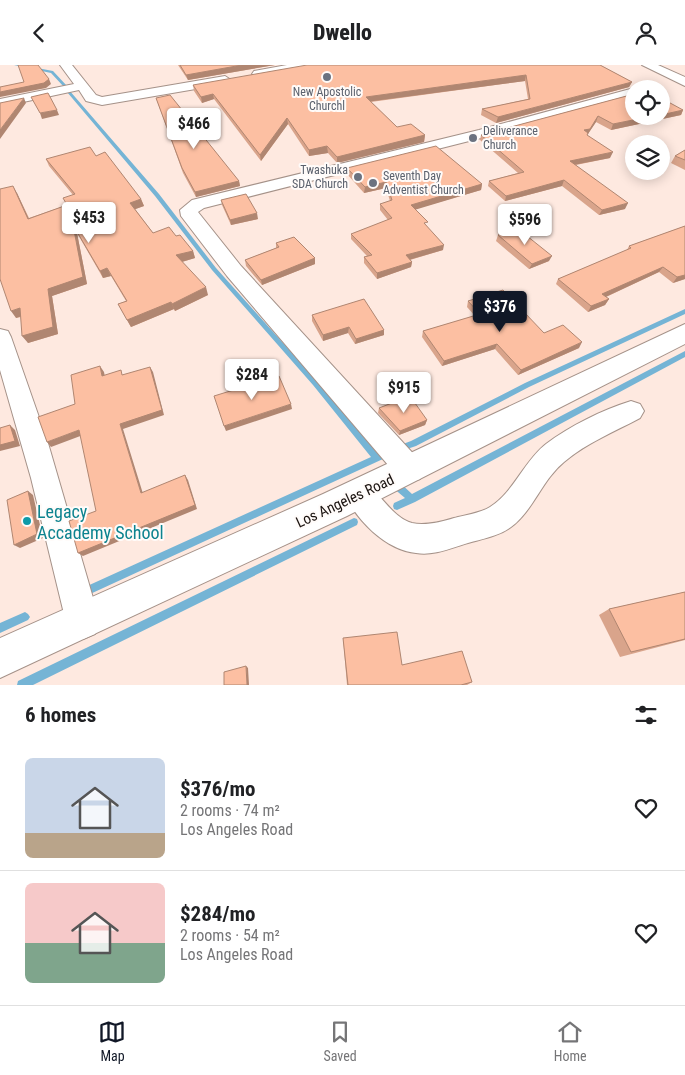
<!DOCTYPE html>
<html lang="en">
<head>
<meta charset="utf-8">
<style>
  :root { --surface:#fff; --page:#f2f2f2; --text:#202124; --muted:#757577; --line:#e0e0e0; --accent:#111827 }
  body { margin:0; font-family:"Roboto Condensed",sans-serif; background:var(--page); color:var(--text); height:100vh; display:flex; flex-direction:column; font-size:19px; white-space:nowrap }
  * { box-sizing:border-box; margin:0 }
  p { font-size:16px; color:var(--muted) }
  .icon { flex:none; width:28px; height:28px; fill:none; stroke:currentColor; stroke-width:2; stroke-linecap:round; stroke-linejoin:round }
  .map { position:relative; height:620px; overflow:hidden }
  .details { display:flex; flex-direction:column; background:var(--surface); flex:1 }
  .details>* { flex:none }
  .controls { position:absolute; left:625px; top:15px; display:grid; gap:10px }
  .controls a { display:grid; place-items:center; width:45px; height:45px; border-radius:50%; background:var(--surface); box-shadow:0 2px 12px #0003; font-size:25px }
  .price { position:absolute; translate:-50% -42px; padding:0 11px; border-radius:5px; background:#fff; color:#222; font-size:16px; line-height:32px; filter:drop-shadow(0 1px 2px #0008) }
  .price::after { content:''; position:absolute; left:50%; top:30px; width:15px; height:11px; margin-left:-8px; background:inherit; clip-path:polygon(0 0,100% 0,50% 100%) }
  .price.current { background:var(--accent); color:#fff }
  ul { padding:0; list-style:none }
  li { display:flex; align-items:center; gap:15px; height:125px; padding:0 25px }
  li+li { border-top:1px solid var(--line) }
  li span { display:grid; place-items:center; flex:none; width:140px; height:100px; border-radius:8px; color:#555 }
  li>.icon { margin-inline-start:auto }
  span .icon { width:60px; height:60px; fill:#fffc; stroke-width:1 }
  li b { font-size:21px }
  h2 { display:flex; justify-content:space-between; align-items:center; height:60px; padding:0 25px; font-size:21px }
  header { display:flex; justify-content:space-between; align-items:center; height:65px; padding:0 25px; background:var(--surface); font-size:22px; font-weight:800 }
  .menu { display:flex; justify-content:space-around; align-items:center; height:70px; border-top:1px solid var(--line); background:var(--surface); font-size:14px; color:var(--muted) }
  .menu a { display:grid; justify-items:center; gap:2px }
  .menu .current { color:var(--accent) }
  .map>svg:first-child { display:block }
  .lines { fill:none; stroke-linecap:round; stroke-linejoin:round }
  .stream { fill:#75b4d5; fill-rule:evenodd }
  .street-casing { stroke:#a59289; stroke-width:2 }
  .secondary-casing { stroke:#a59289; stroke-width:2 }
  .street { fill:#fff; fill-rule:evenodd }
  .secondary { fill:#fff; fill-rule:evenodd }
  .wall { fill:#d9a48b }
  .shaded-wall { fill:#b08671 }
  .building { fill:#fcbfa2; stroke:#b08671 }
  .worship-dot { fill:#6b7280; stroke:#fffbf9; stroke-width:2 }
  .culture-dot { fill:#0f9aa8; stroke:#fffbf9; stroke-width:2 }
  .labels { text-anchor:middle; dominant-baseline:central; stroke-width:4; stroke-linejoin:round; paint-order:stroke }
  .far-worship-label { font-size:12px; fill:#5b616d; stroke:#fffbf9; text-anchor:start }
  .street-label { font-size:15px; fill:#1a1310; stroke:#fffbf9 }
  .near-culture-label { font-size:18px; fill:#0d838f; stroke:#fffbf9; text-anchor:start }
</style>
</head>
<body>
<header><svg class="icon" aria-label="back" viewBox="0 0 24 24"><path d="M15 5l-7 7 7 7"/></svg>Dwello<svg class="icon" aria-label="person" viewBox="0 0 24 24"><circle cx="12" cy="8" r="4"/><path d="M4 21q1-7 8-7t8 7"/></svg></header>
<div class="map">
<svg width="685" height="620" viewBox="0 0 685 620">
  <rect width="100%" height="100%" fill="#fee9e0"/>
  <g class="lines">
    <path class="stream" d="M14 0H21L53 6 67 21 64 22 51 8Z
      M67 25H69L159 129 216 203 317 316 378 389H380L383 390 384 392 383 394 88 530 85 528 83 525 85 522 371 392 313 320 212 205 155 131 67 27Z
      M685 244V249L529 322 416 381 398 387 395 386 394 384 395 382 411 376 525 318Z
      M685 286V292L415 437 397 445 394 444 393 441 394 438 405 433 392 422 391 419 392 416 395 415 398 416 412 429Z
      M354 453 357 454 358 457 357 460 33 620H17L18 616Z
      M25 547 28 549 30 552 28 555 0 568V558Z"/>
    <defs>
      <path id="street" d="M60 0H72L96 30 102 32 225 11 231 15 225 19 102 40 86 36 79 25 0 42V34L74 19Z
        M287 0H313L307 4 258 13 252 9 254 6Z
        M642 0H658L685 12V21Z
        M634 23 637 24H634V31L489 71 204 143 198 147 241 201 420 396 424 405 420 414 410 417 400 414 227 211 181 151 180 145 192 135 479 65Z
        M0 264 8 266 11 272 48 378 100 557 95 569 83 574 71 569 66 557 31 413 0 305Z
        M631 336 640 339 644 346 640 353C614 367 586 378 564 397 542 415 533 446 511 462 499 471 482 474 468 478 451 483 434 491 416 488 386 485 356 455 345 429L349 420 359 416C380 424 390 452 412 458 425 461 441 457 454 453 465 450 481 448 490 442 514 427 524 396 546 379 570 361 602 345 631 336Z"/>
      <path id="secondary" d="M685 259V279L347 451 0 613V573L323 429Z"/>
    </defs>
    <use href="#street" class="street-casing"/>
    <use href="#secondary" class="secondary-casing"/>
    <use href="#street" class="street"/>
    <use href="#secondary" class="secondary"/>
  </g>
  <path class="wall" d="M178 0H275L188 15Z
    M600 0 632 17 629 22 496 58 481 50 482 44 528 34 525 16 371 37 397 62 425 70 424 77 337 98 328 88 309 91 288 59 261 96 214 34 202 38 194 26 193 20Z
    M634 29 683 45 681 50 611 65 596 57 587 70 610 93 576 100 625 144 599 150 562 121 505 136 488 121 489 116 518 108 480 75 481 70Z
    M156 33 239 116 240 121 196 132 183 108Z
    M685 85V105L671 98 675 91Z
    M96 91 141 134 144 141 135 144 153 168 176 171 193 186 195 193 182 197 208 230 175 246 174 244 131 262 118 239 126 236 111 211 103 213 77 168 87 219 52 231 58 269 28 278 21 252 16 253 17 128 29 153 67 140 73 130 49 101 46 94Z
    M347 103 482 119 481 125 415 144 443 185 410 195 412 197 411 202 377 214 364 198V192L367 191 351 174V169L388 155 380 145V139L390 136 386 123 364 128 347 109Z
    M221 135 258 154 231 160 222 140Z
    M685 161V214L673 218 659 207 606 232 609 234 605 240 588 247 556 219 558 214 627 185 629 181Z
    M498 170 549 196 529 204 496 176Z
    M276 178 315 193V199L262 220 246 201 245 195 276 183Z
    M468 236 544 268 579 283 518 310 495 284 442 301 422 272 423 266 475 251 467 242Z
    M312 250 384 265V270L355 279 348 268 323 276 312 256Z
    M379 343 427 355 425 360 399 370 378 348Z
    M685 527V575L620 592 599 550 609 544Z
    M343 573 402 600 472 617 467 620H347Z"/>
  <path class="shaded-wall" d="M242 0H275L188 15 186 10Z
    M526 10 525 16 366 37V32Z
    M49 14 51 19 46 23 0 32V27Z
    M632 17 629 22 496 58 498 52Z
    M213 29 214 34 202 38 201 32Z
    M24 33 26 38 0 74V65Z
    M57 45 59 50 42 54 40 48Z
    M683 45 681 50 611 65 613 59 653 51H661V50Z
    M598 51 596 57 588 69H587L584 65Z
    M287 53 288 59 261 96 260 90Z
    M425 70 424 77 337 98V92Z
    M327 81 328 88 309 91V85Z
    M613 87 610 93 568 101 570 96Z
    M564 115 562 121 505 136 506 131Z
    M239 116 240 121 196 132 195 127Z
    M386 117V123L364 128 365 122Z
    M482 119 481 125 411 146V140Z
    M13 121 17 128 32 161 28 154Z
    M141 134 144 141 133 145 130 138Z
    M628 138 625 144 599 150 602 145Z
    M257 148 258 154 231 160 230 155Z
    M73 160 77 168 87 219 52 231 58 269 28 278 22 271 48 224Z
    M444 180 443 185 405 196 406 190Z
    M193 186 195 193 178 198 176 190Z
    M552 191 549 196 529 204 532 199Z
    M315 193V199L262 220 261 215Z
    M412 197 411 202 377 214V208Z
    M663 202 659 207 599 235 602 229Z
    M107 203 111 211 103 213 100 206Z
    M685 210V214L673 218 677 212Z
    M206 222 208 230 175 246 172 239Z
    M609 234 605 240 588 247 591 241Z
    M171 237 174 244 131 262 127 255Z
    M20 243 25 250 16 253 11 246Z
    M349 262 348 268 323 276V270Z
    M384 265V270L355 279 356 274Z
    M582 277 579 283 518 310 521 305Z
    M497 279 495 284 442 301 444 296Z
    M100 301 104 307 106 317 102 311Z
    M150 302 153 307 164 350 123 364 144 432 141 428 120 359Z
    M291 339 292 344 226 366 224 361Z
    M427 355 425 360 399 370 400 366Z
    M10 360 15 365 20 381 0 386V380Z
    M79 365 83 370 51 382 47 377Z
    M185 410 188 415 197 444 83 491 78 488Z
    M28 426 33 430 43 473 20 483 14 480Z
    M246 601 248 603 249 620H247Z"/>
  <path class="building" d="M18 0H38L49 14 44 18 0 27V22L24 17Z
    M180 0H242L186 10Z
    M307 0H600L632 17 498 52 482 44 530 34 526 10 366 32 397 62 411 59 425 70 337 92 327 81 309 85 287 53 260 90 213 29 201 32 193 20Z
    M638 21 643 24H638Z
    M48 28 57 45 40 48 31 32Z
    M634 29V51H653L613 59 598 51 590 64 584 65 588 68 587 70 613 87 570 96 628 138 602 145 564 115 506 131 489 116 524 107 481 70Z
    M170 30 239 116 195 127 182 103 156 33Z
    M24 33 0 65V38Z
    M661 33 683 45 661 50Z
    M436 81 482 119 411 140 428 157 424 158 444 180 406 190 412 197 377 208 364 192 372 190 351 169 392 153 380 139 392 135 386 117 365 122 347 103Z
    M90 82 96 91 105 87 141 134 130 138 153 168 169 162 176 171 180 170 193 186 176 190 206 222 172 239 171 237 127 255 118 239 127 236 107 203 100 206 73 160 83 212 48 224 53 262 22 271 20 243 11 246 0 214V124L13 121 28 154 67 140 63 133 75 129 46 94Z
    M685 85V95L675 91Z
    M246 129 257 148 230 155 221 135Z
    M685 161V210L677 212 663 202 602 229 609 234 591 241 558 214 631 183 629 181Z
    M517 163 552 191 532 199 498 170Z
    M294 172 315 193 261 215 245 195 279 182 276 178Z
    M503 225 544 268 563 260 582 277 521 305 497 279 444 296 423 266 480 249 468 236Z
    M364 234 384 265 356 274 349 262 323 270 312 250Z
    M100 301 102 311 121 305 122 310 150 302 162 345 120 359 141 428 185 410 195 440 78 488 69 456 96 446 79 365 47 377 38 352 75 339 71 310Z
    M279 311 291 339 224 361 214 331Z
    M410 331 427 355 400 366 379 343Z
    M10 360 15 376 0 380V363Z
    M28 426 37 469 14 480 7 435Z
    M685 527V574L631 587 609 544Z
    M397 567 402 600 462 586 472 617 461 620H348L343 573Z
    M246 601 247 620H224V607Z"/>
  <g class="worship-dot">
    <circle cx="327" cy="12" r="5"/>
    <circle cx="473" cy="73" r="5"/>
    <circle cx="358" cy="112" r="5"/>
    <circle cx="373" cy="118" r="5"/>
  </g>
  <circle class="culture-dot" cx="27" cy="456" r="5"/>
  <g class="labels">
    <g class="far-worship-label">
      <text x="327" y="27" text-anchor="middle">New Apostolic<tspan x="327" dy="14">Churchl</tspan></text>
      <text x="483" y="66">Deliverance<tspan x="483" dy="14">Church</tspan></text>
      <text x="348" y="105" text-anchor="end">Twashuka<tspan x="348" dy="14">SDA Church</tspan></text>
      <text x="383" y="111">Seventh Day<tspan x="383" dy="14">Adventist Church</tspan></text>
    </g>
    <g class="street-label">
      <text transform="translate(345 436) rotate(-25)">Los Angeles Road</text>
    </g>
    <g class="near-culture-label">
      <text x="37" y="446">Legacy<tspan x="37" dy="21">Accademy School</tspan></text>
    </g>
  </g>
</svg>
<div class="controls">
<a><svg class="icon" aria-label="locate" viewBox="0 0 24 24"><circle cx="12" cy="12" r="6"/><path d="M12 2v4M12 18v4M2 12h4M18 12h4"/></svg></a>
<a><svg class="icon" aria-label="layers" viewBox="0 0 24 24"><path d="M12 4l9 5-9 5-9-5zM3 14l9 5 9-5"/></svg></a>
</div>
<b class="price" style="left:194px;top:85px">$466</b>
<b class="price" style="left:89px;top:179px">$453</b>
<b class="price" style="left:525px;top:181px">$596</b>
<b class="price current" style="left:500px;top:268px">$376</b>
<b class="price" style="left:252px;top:336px">$284</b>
<b class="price" style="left:404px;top:349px">$915</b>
</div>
<section class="details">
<h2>6 homes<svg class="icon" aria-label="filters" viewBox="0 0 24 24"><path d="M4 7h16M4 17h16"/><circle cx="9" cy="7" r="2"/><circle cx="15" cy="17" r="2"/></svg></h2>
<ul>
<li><span style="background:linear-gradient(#c9d6e8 75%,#b9a48a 0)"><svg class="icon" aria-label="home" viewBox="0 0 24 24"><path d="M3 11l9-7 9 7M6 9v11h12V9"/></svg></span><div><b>$376/mo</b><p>2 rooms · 74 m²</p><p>Los Angeles Road</p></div><svg class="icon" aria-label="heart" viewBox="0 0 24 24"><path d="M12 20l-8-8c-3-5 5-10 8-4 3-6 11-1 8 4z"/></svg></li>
<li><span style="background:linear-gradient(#f6c9c9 60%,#7fa58c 0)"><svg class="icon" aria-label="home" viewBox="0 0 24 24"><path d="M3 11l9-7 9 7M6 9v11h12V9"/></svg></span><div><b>$284/mo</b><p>2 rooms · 54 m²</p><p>Los Angeles Road</p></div><svg class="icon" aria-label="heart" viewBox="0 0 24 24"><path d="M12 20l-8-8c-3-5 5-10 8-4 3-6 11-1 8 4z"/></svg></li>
</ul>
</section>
<nav class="menu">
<a class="current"><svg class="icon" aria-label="map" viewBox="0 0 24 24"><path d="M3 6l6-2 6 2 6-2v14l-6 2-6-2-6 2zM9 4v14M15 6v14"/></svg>Map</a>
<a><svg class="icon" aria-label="saved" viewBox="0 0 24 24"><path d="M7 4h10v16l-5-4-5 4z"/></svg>Saved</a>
<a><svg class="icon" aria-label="home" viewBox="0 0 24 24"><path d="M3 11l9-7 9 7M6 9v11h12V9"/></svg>Home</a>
</nav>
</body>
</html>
